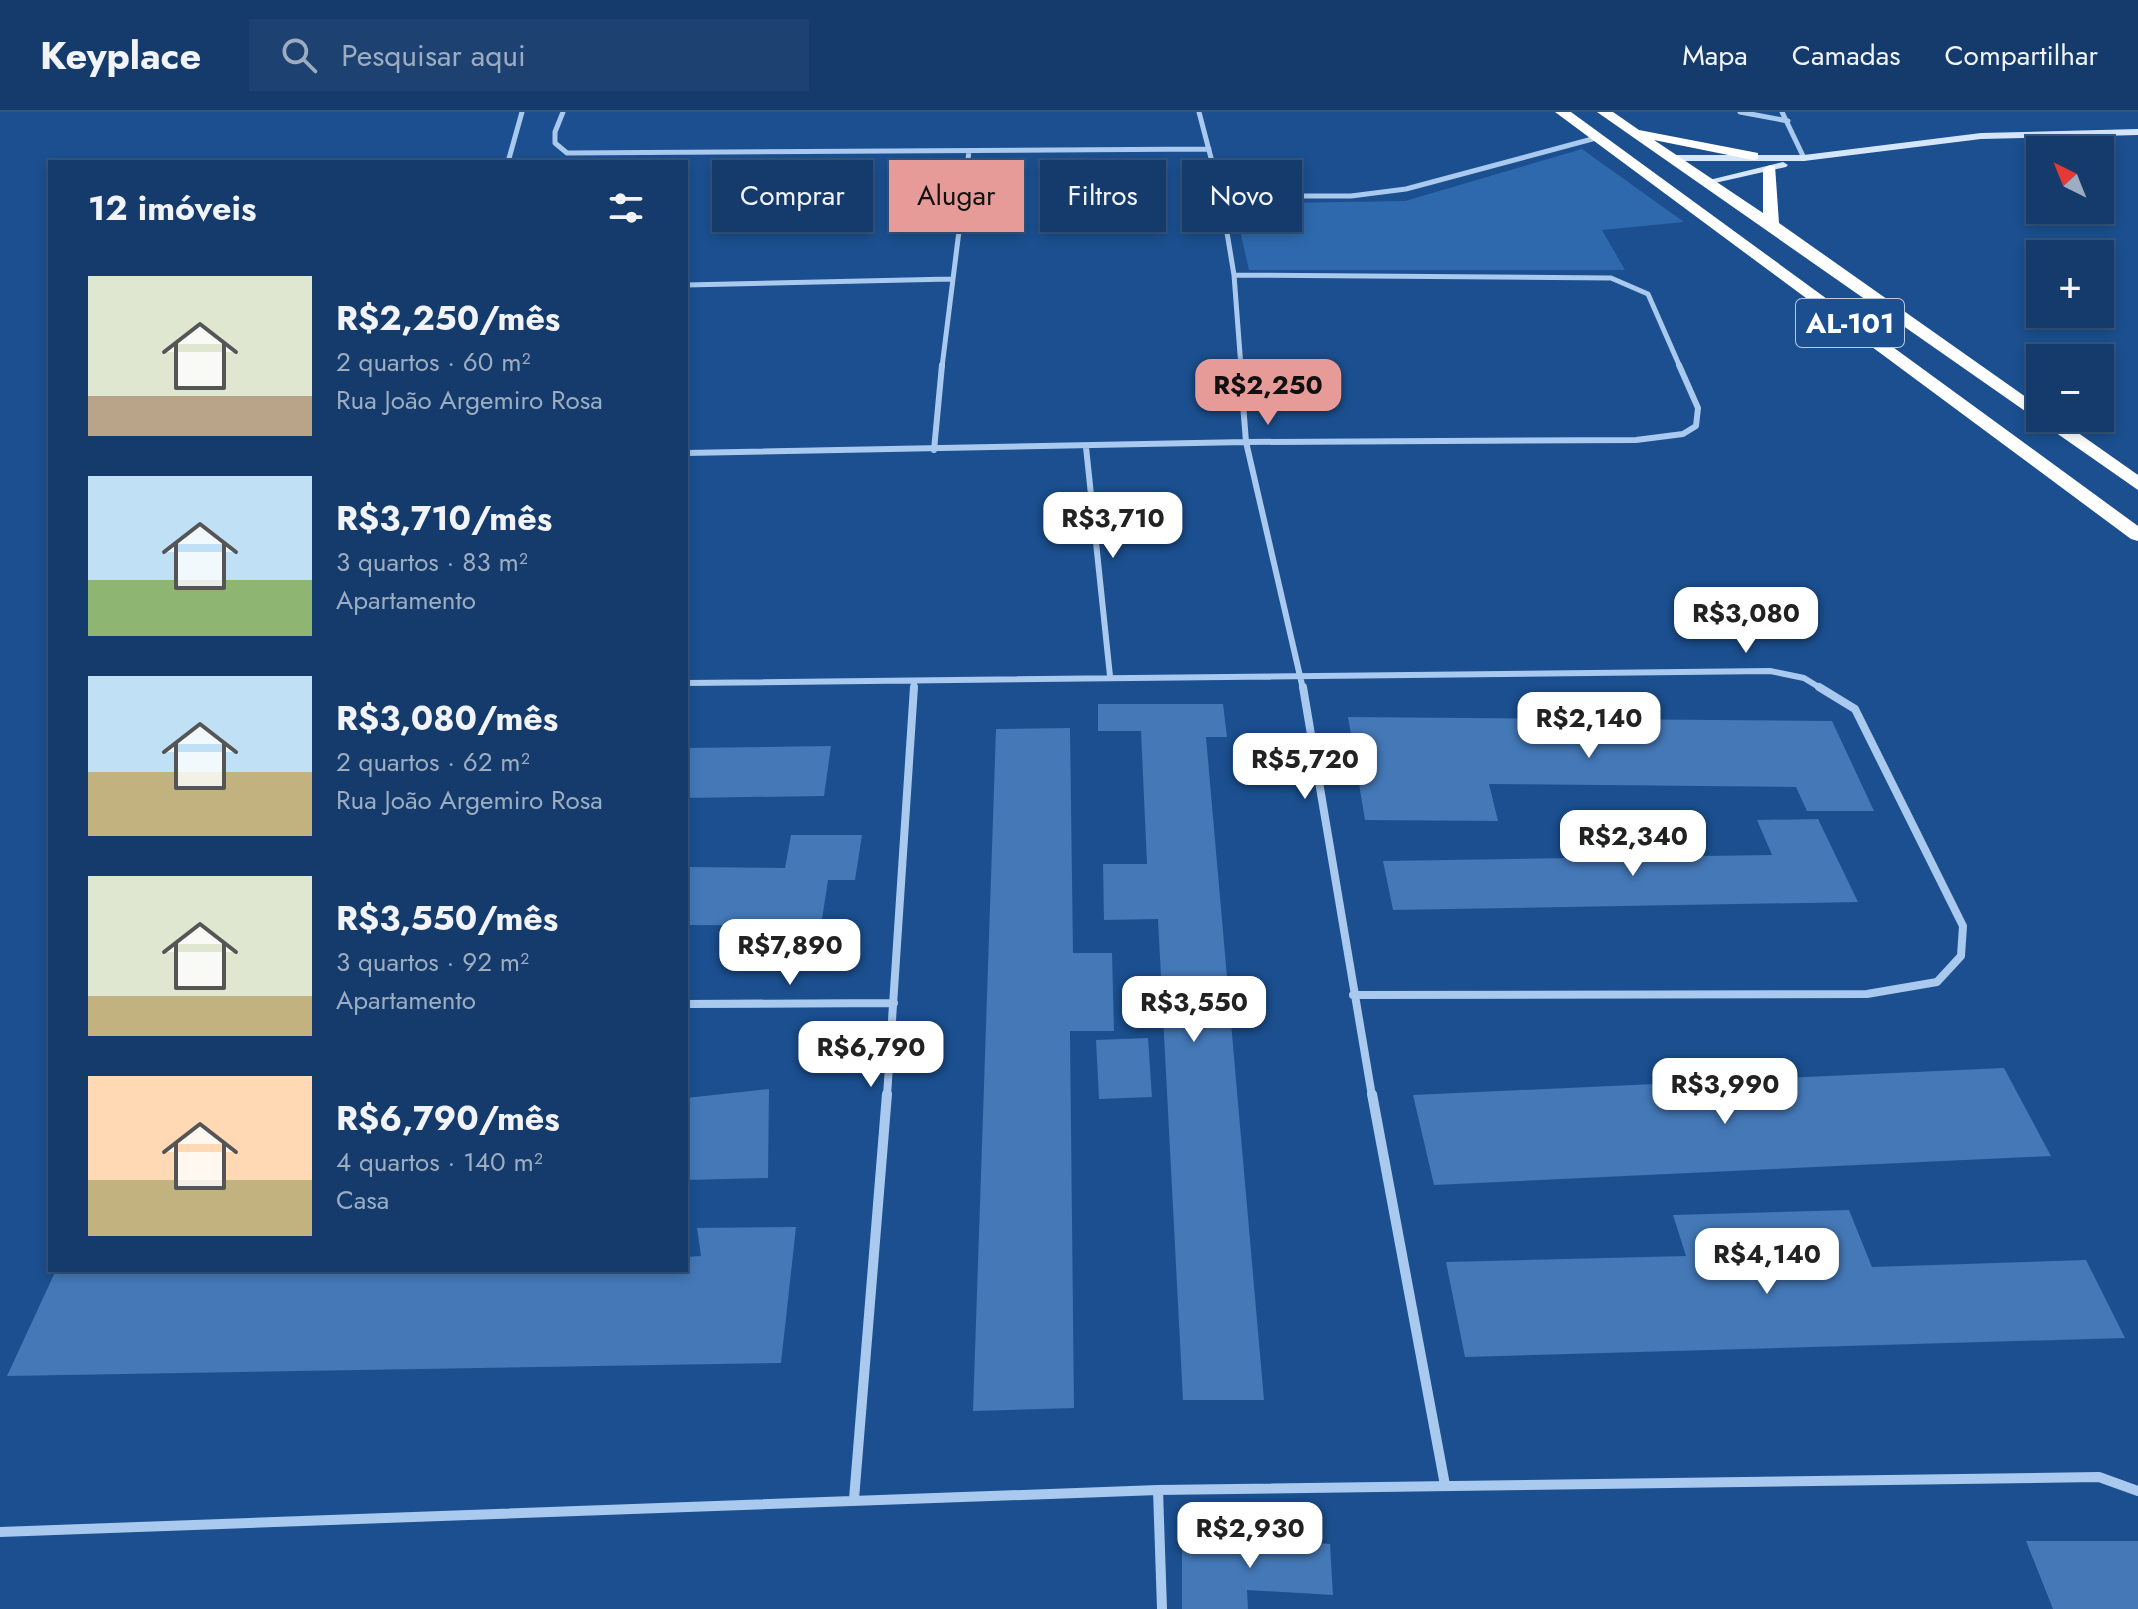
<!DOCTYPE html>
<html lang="pt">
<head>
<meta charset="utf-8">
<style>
  :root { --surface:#143b6b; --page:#1d4271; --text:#f1f3f6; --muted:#9dadc1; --line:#33557e; --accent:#e69b98 }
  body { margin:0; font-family:Jost,sans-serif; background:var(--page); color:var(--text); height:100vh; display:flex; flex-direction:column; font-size:30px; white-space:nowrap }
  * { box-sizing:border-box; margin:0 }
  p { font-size:26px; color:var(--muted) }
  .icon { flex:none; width:44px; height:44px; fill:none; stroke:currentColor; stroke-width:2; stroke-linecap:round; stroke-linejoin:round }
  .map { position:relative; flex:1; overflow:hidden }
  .sheet { position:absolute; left:48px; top:48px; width:640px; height:1112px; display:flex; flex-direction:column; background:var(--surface); border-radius:0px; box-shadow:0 4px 12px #0003,0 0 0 2px var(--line) }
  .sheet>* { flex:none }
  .hud { position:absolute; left:712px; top:48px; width:760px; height:72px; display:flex; gap:16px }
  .needle { width:52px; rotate:317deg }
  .fabs { position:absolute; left:2026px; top:24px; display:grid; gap:16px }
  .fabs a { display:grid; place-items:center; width:88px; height:88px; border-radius:0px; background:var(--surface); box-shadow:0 4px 12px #0003,0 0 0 2px var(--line); font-size:40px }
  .price { position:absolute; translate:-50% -68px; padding:0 18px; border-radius:16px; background:#fff; color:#222; font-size:26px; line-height:52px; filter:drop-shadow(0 2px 4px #0008) }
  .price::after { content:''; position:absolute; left:50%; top:48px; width:24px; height:18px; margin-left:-12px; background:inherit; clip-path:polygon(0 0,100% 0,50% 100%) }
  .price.selected { background:var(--accent); color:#111 }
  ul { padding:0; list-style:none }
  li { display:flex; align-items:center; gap:24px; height:200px; padding:0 40px }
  li span { display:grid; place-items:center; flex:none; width:224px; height:160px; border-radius:0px; color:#555 }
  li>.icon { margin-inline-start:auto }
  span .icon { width:96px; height:96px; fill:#fffc; stroke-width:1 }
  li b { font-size:34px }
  h2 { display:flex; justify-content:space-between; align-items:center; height:96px; padding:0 40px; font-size:34px }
  .chip { padding:0 28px; border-radius:0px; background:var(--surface); box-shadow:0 4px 12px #0003,0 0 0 2px var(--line); font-size:28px; line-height:72px }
  .chip.selected { background:var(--accent); color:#111 }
  header { display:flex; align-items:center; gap:48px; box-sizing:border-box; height:112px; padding:0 40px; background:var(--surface); border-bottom:2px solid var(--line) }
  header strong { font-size:38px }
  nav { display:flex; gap:44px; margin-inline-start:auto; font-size:28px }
  .search { width:560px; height:72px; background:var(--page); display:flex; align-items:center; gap:20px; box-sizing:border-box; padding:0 28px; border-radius:0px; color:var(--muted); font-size:30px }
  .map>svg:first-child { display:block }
  .green { fill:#2e69ad }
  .building { fill:#4478b7 }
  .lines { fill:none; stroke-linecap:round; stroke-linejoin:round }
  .street-far3 { stroke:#a9c9ee; stroke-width:5 }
  .street-far2 { stroke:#a9c9ee; stroke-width:6 }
  .street-far1 { stroke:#a9c9ee; stroke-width:8 }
  .street { stroke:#a9c9ee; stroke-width:10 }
  .secondary { fill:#d6e6fa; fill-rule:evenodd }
  .highway { fill:#fff; fill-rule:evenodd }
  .labels { text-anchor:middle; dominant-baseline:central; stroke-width:6; stroke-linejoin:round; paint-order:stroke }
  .shield { fill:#1b4f8f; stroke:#bbcadd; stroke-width:2 }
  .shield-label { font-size:28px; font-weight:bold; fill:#fff }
</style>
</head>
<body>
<header>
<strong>Keyplace</strong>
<div class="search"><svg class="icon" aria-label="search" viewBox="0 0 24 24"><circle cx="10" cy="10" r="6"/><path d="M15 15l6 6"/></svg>Pesquisar aqui</div>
<nav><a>Mapa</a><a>Camadas</a><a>Compartilhar</a></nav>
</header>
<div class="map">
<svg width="2138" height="1497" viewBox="0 0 2138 1497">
  <rect width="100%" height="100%" fill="#1b4f8f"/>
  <path class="green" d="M1582 37 1684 110 1602 118 1625 158H1249L1234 92 1405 89Z"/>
  <path class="building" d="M1098 592H1223L1227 625H1206L1264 1288H1183L1158 807 1104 808 1103 752H1147L1141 619H1098Z
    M1348 605 1832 609 1874 699H1807L1796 675 1489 672 1498 709 1365 708Z
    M1070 616 1073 841H1112L1114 919H1070L1074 1296 973 1299 996 617Z
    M831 634 824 684 686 686V636Z
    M1818 707 1858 790 1393 798 1383 749 1772 743 1757 708Z
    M791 723H862L855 768H828L821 814 686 813V755L785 756Z
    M1148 926 1152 985 1099 987 1096 928Z
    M2004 956 2051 1044 1434 1073 1413 983Z
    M769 977 768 1066 686 1068V986Z
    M1849 1098 1872 1155 2086 1148 2125 1226 1465 1245 1446 1150 1686 1144 1673 1103Z
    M796 1115 781 1251 7 1264 56 1158H686V1145L701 1144 697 1116Z
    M1182 1422 1330 1432 1333 1483 1247 1478 1248 1497H1182Z
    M2026 1429H2138V1497H2053Z"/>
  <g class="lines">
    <path class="street-far3" d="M563 0 555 20V31L567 41 1209 37
      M1199 0 1221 84 1234 163 1241 255
      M1740 0 1788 9
      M1782 0 1804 46
      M508 50 522 0
      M1221 84H1351L1406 77 1596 26
      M1234 163 1611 166 1648 182 1680 255
      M686 173 951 167
      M942 255 969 39"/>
    <path class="street-far2" d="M1240 253 1246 330 1303 577
      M1086 335 1110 564
      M934 338 942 253
      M686 341 1246 330 1636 328 1683 322 1696 314 1698 296 1679 253
      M686 571 1770 559 1804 566 1822 577
      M914 577V570"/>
    <path class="street-far1" d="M1303 575 1372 984
      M1353 883 1867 882 1937 870 1961 844 1963 814 1855 597 1819 575
      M686 892 894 891
      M887 984 914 575"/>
    <path class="street" d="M1372 982 1445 1373
      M1158 1378 1162 1497
      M854 1387 887 982
      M0 1420 1158 1378 2099 1365 2138 1379"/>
    <path class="secondary" d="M2138 17V23L1981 27 1804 49H1670L1665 46 1670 43H1804L1981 21Z
      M1783 50 1788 53 1786 55 1706 73 1701 70Z"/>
    <path class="highway" d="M1555 0H1571L2138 414V429L2131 427Z
      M1597 0H1613L1639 18 1758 41V47L1753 48 1654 28 1763 101V57L1770 53 1775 54 1779 111 2040 295V306H2057L2138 363V378Z"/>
  </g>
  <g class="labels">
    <rect class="shield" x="1796" y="187" width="108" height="48" rx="6"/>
    <g class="shield-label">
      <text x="1850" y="211">AL-101</text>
    </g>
  </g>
</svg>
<div class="fabs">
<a><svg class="needle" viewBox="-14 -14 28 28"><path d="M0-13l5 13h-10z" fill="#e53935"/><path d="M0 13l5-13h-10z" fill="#9dadc1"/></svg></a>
<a>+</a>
<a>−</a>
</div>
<b class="price selected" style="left:1268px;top:315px">R$2,250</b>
<b class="price" style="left:1113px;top:448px">R$3,710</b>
<b class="price" style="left:1746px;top:543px">R$3,080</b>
<b class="price" style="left:1589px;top:648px">R$2,140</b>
<b class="price" style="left:1305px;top:689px">R$5,720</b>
<b class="price" style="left:1633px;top:766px">R$2,340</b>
<b class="price" style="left:790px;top:875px">R$7,890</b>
<b class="price" style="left:1194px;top:932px">R$3,550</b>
<b class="price" style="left:871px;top:977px">R$6,790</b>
<b class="price" style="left:1725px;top:1014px">R$3,990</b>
<b class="price" style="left:1767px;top:1184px">R$4,140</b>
<b class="price" style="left:1250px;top:1458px">R$2,930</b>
<div class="hud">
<a class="chip">Comprar</a>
<a class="chip selected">Alugar</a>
<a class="chip">Filtros</a>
<a class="chip">Novo</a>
</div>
<section class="sheet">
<h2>12 imóveis<svg class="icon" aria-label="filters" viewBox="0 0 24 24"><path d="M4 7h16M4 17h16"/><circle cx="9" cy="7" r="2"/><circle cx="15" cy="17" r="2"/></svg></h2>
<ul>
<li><span style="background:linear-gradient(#dfe7d0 75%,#b9a48a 0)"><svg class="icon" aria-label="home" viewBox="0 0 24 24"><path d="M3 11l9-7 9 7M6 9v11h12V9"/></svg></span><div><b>R$2,250/mês</b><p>2 quartos · 60 m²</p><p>Rua João Argemiro Rosa</p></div></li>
<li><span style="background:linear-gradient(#bfe0f5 65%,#8fb573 0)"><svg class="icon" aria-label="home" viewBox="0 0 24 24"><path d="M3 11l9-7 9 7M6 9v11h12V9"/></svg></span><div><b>R$3,710/mês</b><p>3 quartos · 83 m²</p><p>Apartamento</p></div></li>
<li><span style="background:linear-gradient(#bfe0f5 60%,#c2b280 0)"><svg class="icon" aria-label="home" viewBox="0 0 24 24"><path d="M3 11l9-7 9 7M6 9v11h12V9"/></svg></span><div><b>R$3,080/mês</b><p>2 quartos · 62 m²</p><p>Rua João Argemiro Rosa</p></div></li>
<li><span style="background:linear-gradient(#dfe7d0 75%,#c2b280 0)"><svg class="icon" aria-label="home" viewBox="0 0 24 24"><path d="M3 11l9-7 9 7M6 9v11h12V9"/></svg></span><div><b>R$3,550/mês</b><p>3 quartos · 92 m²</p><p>Apartamento</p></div></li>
<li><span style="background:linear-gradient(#ffd9b3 65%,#c2b280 0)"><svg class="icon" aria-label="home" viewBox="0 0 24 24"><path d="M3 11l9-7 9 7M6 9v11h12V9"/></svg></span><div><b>R$6,790/mês</b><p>4 quartos · 140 m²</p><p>Casa</p></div></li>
</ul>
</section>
</div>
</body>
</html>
